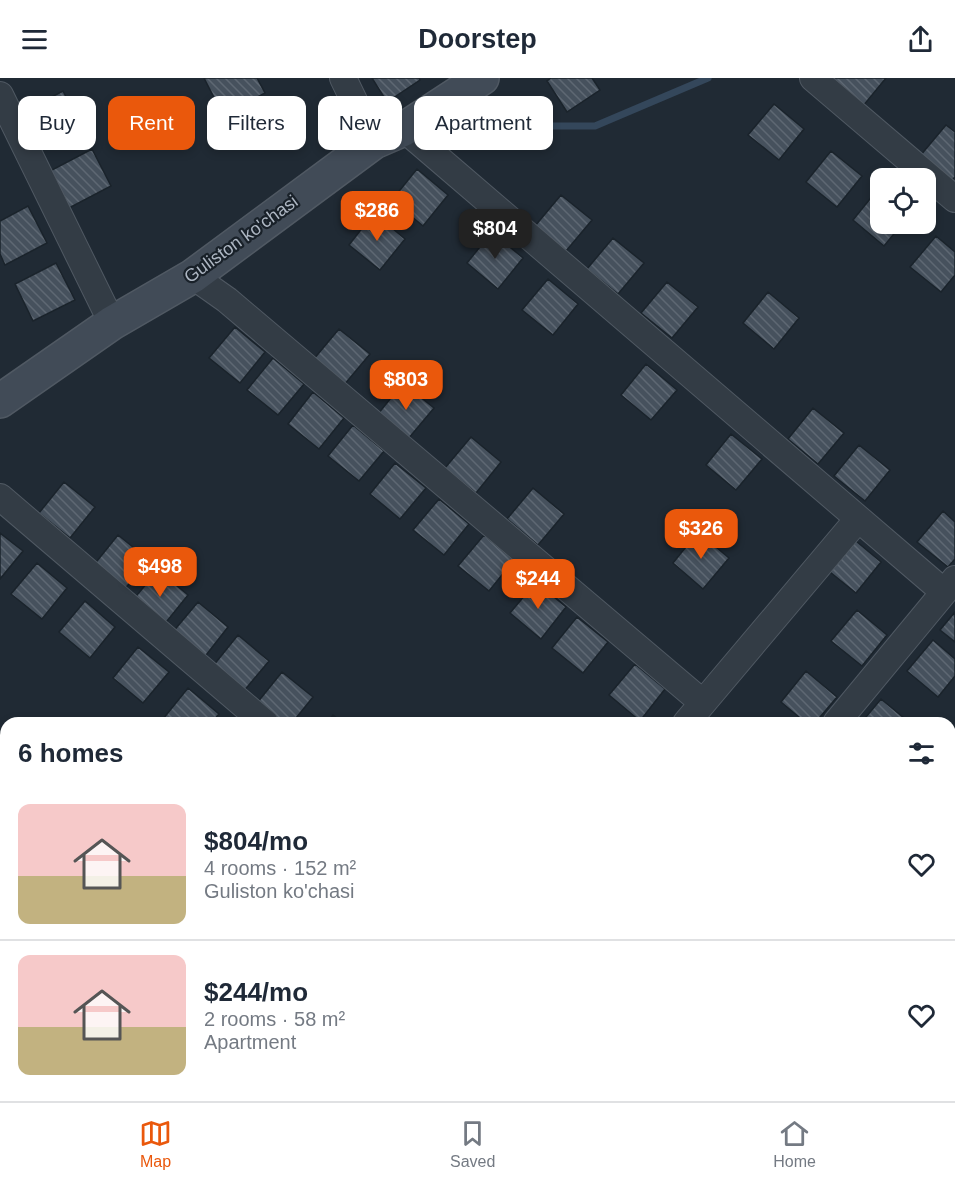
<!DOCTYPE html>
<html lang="en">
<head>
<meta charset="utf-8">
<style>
  :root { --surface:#fff; --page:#f6f6f7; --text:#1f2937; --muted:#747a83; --line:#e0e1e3; --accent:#ea580c }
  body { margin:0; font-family:Arial,sans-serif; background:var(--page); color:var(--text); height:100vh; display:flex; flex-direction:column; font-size:22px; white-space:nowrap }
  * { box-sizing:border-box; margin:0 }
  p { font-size:20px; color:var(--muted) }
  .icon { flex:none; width:33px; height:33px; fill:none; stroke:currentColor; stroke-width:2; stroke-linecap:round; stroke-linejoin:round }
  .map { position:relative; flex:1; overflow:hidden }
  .details { position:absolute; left:0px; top:639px; width:956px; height:384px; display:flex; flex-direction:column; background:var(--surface); border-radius:18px 18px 0 0; box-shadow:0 3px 9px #0003 }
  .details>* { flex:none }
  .guide { position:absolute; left:18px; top:18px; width:600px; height:54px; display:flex; gap:12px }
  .tools { position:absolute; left:870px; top:90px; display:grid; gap:12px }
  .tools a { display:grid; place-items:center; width:66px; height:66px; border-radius:12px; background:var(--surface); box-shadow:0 3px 9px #0003; font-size:30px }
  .price { position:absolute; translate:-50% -51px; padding:0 14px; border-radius:12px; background:var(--accent); color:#fff; font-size:20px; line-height:39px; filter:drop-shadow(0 2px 3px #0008) }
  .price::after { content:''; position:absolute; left:50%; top:36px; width:18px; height:14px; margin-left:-9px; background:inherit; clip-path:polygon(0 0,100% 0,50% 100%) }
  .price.on { background:#222; color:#fff }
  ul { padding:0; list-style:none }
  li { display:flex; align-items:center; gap:18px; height:150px; padding:0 18px }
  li+li { border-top:2px solid var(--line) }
  li span { display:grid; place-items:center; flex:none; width:168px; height:120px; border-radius:12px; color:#555 }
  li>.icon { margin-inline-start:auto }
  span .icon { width:72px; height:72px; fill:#fffc; stroke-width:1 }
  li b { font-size:26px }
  h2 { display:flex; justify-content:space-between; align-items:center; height:72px; padding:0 18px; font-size:26px }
  .pill { padding:0 21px; border-radius:12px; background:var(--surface); box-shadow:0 3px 9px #0003; font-size:21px; line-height:54px }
  .pill.on { background:var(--accent); color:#fff }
  header { display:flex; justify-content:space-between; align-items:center; height:78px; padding:0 18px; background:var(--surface); font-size:27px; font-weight:700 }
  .tabs { display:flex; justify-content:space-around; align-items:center; height:84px; border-top:2px solid var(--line); background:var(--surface); font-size:16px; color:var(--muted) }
  .tabs a { display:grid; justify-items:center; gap:3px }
  .tabs .on { color:var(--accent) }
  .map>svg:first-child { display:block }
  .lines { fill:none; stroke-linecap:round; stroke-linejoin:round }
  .stream { stroke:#34475b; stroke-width:7 }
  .building { fill:url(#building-back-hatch); stroke:#1a232b; stroke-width:1.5 }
  .street-casing { stroke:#505963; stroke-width:28 }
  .secondary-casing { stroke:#505963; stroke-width:36 }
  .street { stroke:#333c45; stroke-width:26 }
  .secondary { stroke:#414b57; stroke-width:33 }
  .labels { text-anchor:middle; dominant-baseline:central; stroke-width:4.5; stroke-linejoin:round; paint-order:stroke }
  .street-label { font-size:18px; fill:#adb6c2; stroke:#192129 }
</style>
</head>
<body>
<header><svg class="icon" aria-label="menu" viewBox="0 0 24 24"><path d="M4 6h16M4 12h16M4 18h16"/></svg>Doorstep<svg class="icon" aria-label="share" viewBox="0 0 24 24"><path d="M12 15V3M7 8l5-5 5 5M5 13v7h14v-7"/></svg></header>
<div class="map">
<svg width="955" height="1023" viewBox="0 0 955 1023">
  <defs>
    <pattern id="building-back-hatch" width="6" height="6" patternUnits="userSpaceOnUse" patternTransform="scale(1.5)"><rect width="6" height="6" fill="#46515d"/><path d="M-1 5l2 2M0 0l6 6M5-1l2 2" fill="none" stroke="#5e6873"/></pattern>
  </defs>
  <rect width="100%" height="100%" fill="#202a34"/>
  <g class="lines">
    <path class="stream" d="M500 48H595L708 0"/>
  </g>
  <path class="building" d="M204 0H257L265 15 223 37Z
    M372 0H419L420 2 387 24Z
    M551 0H592L600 12 567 34 547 3Z
    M834 0H886L863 28 832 2Z
    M63 13 82 50 40 72 21 35Z
    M774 26 804 51 779 82 748 57Z
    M946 47 955 54V99L951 103 920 78Z
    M92 71 111 108 69 130 50 93Z
    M831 73 862 98 837 129 806 104Z
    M417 91 448 117 423 148 392 122Z
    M878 111 880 113V146H902L884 168 853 142Z
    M561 117 592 142 566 173 535 148Z
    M28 128 47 165 5 187 0 176V143Z
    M374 135 405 161 380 192 349 167Z
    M492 154 523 180 498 211 467 185Z
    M936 158 955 174V197L941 214 910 189Z
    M613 160 644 185 618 216 587 191Z
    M56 185 75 222 33 243 15 206Z
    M548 201 578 226 553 257 522 232Z
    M667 204 698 229 672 260 641 235Z
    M768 214 799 240 774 271 743 245Z
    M235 249 265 274 240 305 209 280Z
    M339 251 370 276 344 307 313 282Z
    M273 280 304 306 278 337 247 312Z
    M646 286 677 312 651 342 621 317Z
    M403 305 434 330 408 361 378 336Z
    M313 314 344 340 319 371 288 346Z
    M813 330 844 355 818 386 788 361Z
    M353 347 384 373 359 403 328 378Z
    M731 356 762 381 736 412 706 387Z
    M471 359 501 384 476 415 445 390Z
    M859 367 890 392 865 423 834 398Z
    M395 385 426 410 400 441 370 416Z
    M64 404 95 429 70 460 39 435Z
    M533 410 564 436 538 467 507 441Z
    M439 421 469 446 444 477 413 452Z
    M943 433 955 444V481L948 489 917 464Z
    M698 454 729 480 703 511 673 485Z
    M0 455 23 473 0 501Z
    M118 457 149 482 123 513 93 488Z
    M484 457 514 482 489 513 458 488Z
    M850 458 881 484 856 515 825 490Z
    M37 485 67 510 42 541 11 516Z
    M158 492 188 517 163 548 132 523Z
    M536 504 566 529 541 561 510 535Z
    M85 523 115 549 90 580 59 554Z
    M198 524 228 549 203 581 172 555Z
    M857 532 887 557 862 588 831 563Z
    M955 534V564L940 552Z
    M577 539 608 564 583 595 552 570Z
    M238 557 269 583 243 614 213 588Z
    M933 562 955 581V598L938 619 907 593Z
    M138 569 169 594 143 625 113 600Z
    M635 586 665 611 640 643 609 617Z
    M806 593 837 619 815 645H806L781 624Z
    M282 594 313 619 292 645H281L257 625Z
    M188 610 219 636 211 645H168L163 641Z
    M881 621 910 645H861Z
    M333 637 343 645H327Z
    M0 756 6 761V779L0 787Z
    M6 900V917L0 912V907Z
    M953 921 955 922V974L950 970V925Z
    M128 1017H149L144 1023H135Z
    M282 1017H306L314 1023H277Z
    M421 1017H443L438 1023H428Z
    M579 1017H604L599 1023H586Z
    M872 1017H876L883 1023H867Z
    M906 1017H925L920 1023H914Z"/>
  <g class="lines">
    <defs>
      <path id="street" d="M343 0 374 64
        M813 0 955 121
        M0 17 112 245
        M404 51 944 514
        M193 198 227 222 703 625
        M0 419 265 645
        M686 645 858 441
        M836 645 955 501
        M0 825 6 830
        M227 1017 234 1023
        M360 1023 365 1017
        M525 1023 530 1017
        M953 1023 955 1021"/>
      <path id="secondary" d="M0 323 112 245 193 198 374 64 404 51 482 0"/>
    </defs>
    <use href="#street" class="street-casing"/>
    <use href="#secondary" class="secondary-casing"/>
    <use href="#street" class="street"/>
    <use href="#secondary" class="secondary"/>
  </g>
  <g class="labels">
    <g class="street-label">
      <text transform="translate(241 161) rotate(-36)">Guliston ko'chasi</text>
    </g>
  </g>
</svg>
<div class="tools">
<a><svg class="icon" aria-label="locate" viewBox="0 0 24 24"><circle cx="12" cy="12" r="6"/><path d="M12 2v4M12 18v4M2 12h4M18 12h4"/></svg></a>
</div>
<b class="price" style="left:377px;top:164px">$286</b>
<b class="price on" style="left:495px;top:182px">$804</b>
<b class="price" style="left:406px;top:333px">$803</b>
<b class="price" style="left:701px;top:482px">$326</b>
<b class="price" style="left:160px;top:520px">$498</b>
<b class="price" style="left:538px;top:532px">$244</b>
<div class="guide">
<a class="pill">Buy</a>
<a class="pill on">Rent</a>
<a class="pill">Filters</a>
<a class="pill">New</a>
<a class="pill">Apartment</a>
</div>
<section class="details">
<h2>6 homes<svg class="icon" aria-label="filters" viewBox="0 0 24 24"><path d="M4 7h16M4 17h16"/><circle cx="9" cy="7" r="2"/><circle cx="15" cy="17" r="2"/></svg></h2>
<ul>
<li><span style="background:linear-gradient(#f6c9c9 60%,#c2b280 0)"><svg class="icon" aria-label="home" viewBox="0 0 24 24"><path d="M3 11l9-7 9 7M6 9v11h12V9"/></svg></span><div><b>$804/mo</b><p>4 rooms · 152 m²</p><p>Guliston ko'chasi</p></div><svg class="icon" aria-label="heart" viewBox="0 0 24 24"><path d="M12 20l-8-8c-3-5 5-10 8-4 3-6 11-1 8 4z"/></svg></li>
<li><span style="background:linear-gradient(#f6c9c9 60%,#c2b280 0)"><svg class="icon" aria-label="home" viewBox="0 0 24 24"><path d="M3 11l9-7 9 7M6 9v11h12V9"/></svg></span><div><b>$244/mo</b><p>2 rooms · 58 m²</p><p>Apartment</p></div><svg class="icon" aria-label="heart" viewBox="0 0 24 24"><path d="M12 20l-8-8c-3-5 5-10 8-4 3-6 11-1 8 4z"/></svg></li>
</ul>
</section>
</div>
<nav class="tabs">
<a class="on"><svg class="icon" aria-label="map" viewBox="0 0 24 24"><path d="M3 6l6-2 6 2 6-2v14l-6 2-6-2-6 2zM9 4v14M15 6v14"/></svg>Map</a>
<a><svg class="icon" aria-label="saved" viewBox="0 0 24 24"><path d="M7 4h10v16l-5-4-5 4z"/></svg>Saved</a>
<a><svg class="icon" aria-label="home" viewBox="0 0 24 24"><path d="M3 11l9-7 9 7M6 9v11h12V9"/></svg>Home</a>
</nav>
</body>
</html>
